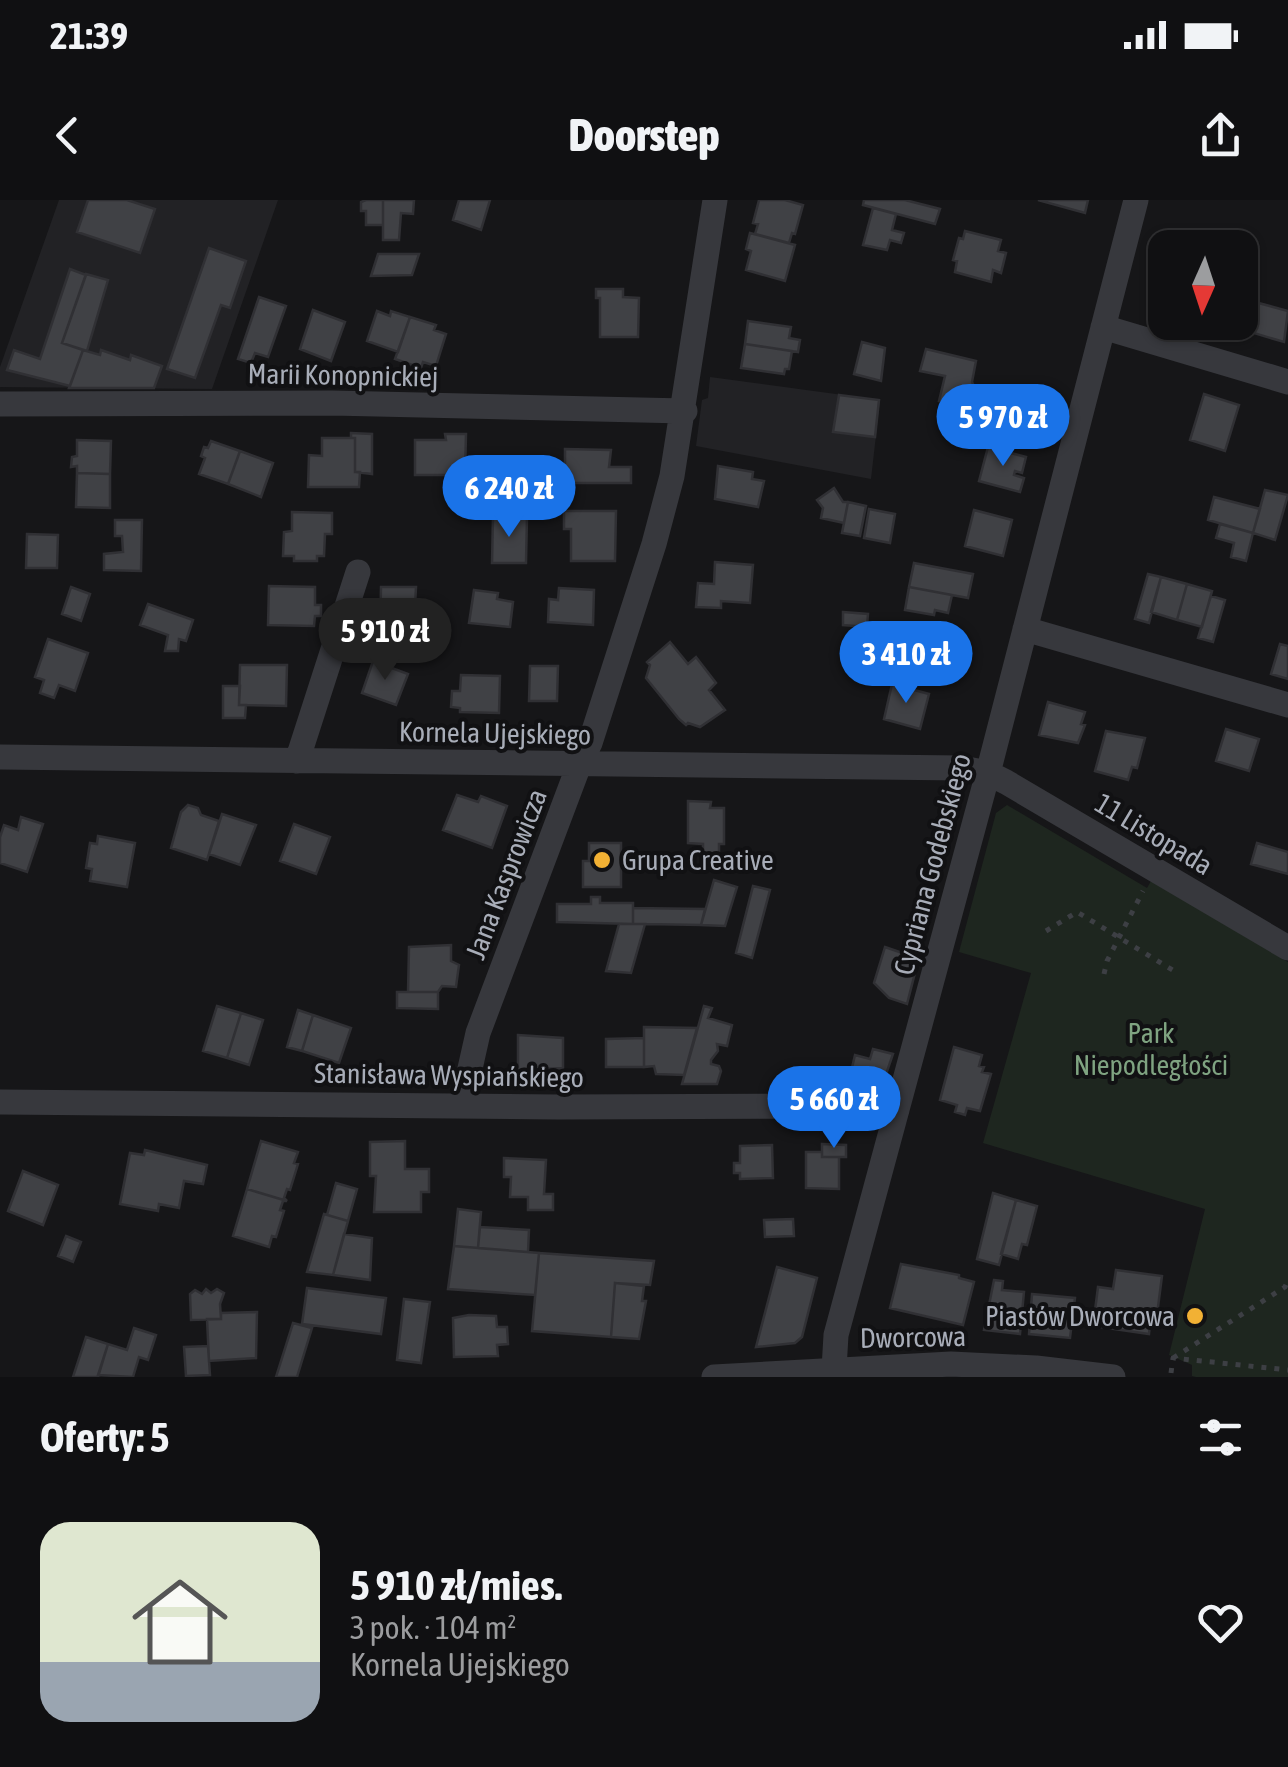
<!DOCTYPE html>
<html lang="pl">
<head>
<meta charset="utf-8">
<style>
  :root { --surface:#101012; --page:#1e1e20; --text:#f1f3f6; --muted:#9c9d9f; --line:#303032; --accent:#1a73e8 }
  body { margin:0; font-family:"Asap Condensed",sans-serif; background:var(--page); color:var(--text); height:100vh; display:flex; flex-direction:column; font-size:38px; white-space:nowrap }
  * { box-sizing:border-box; margin:0 }
  p { font-size:32px; color:var(--muted) }
  .icon { flex:none; width:55px; height:55px; fill:none; stroke:currentColor; stroke-width:2; stroke-linecap:round; stroke-linejoin:round }
  .map { position:relative; height:1177px; overflow:hidden }
  .panel { display:flex; flex-direction:column; background:var(--surface); flex:1 }
  .panel>* { flex:none }
  .needle { width:65px; rotate:183deg }
  .buttons { position:absolute; left:1148px; top:30px; display:grid; gap:20px }
  .buttons a { display:grid; place-items:center; width:110px; height:110px; border-radius:20px; background:var(--surface); box-shadow:0 2px 8px #0004,0 0 0 2px var(--line); font-size:50px }
  .price { position:absolute; translate:-50% -85px; padding:0 22px; border-radius:35px; background:var(--accent); color:#fff; font-size:32px; line-height:65px; filter:drop-shadow(0 2px 5px #0008) }
  .price::after { content:''; position:absolute; left:50%; top:60px; width:30px; height:22px; margin-left:-15px; background:inherit; clip-path:polygon(0 0,100% 0,50% 100%) }
  .price.current { background:#222; color:#fff }
  ul { padding:0; list-style:none }
  li { display:flex; align-items:center; gap:30px; height:250px; padding:0 40px }
  li span { display:grid; place-items:center; flex:none; width:280px; height:200px; border-radius:30px; color:#555 }
  li>.icon { margin-inline-start:auto }
  span .icon { width:120px; height:120px; fill:#fffc; stroke-width:1 }
  li b { font-size:42px }
  h2 { display:flex; justify-content:space-between; align-items:center; height:120px; padding:0 40px; font-size:42px }
  .status { display:flex; justify-content:space-between; align-items:center; height:70px; padding:0 50px; background:var(--surface); direction:ltr }
  .status svg { height:28px; fill:currentColor }
  header { display:flex; justify-content:space-between; align-items:center; height:130px; padding:0 40px; background:var(--surface); font-size:45px; font-weight:800 }
  .map>svg:first-child { display:block }
  .built { fill:#222225 }
  .green { fill:#1e261f }
  .building { fill:#404145; stroke:#303034; stroke-width:2.5 }
  .lines { fill:none; stroke-linecap:round; stroke-linejoin:round }
  .path { stroke:#3d3f44; stroke-width:5; stroke-dasharray:5 8; stroke-linecap:butt }
  .minor { stroke:#37383d; stroke-width:25 }
  .poi-dot { fill:#f2b134; stroke:#111113; stroke-width:4 }
  .labels { text-anchor:middle; dominant-baseline:central; stroke-width:8; stroke-linejoin:round; paint-order:stroke }
  .street-label { font-size:28px; fill:#a8adb8; stroke:#111113 }
  .poi-label { font-size:28px; fill:#a8adb8; stroke:#111113; text-anchor:start }
  .park-label { font-size:28px; fill:#7fa381; stroke:#111113 }
</style>
</head>
<body>
<div class="status"><b>21:39</b><svg viewBox="0 0 49 12"><path d="M0 12V9h3v3zM5 12V6h3v6zM10 12V3h3v9zM15 12V0h3v12zM26 1h20v11H26zM47 4h2v5h-2z"/></svg></div>
<header><svg class="icon" aria-label="back" viewBox="0 0 24 24"><path d="M15 5l-7 7 7 7"/></svg>Doorstep<svg class="icon" aria-label="share" viewBox="0 0 24 24"><path d="M12 15V3M7 8l5-5 5 5M5 13v7h14v-7"/></svg></header>
<div class="map">
<svg width="1288" height="1177" viewBox="0 0 1288 1177">
  <rect width="100%" height="100%" fill="#161618"/>
  <path class="built" d="M59 0H278L212 189 0 187V167Z
    M710 177 880 200 871 279 696 246 702 200 708 198Z"/>
  <path class="green" d="M1007 605 1147 688 1151 681 1288 762V1177H1196L1192 1176V1165L1169 1155 1205 1009 983 943 1031 773 959 752 996 613Z"/>
  <path class="building" d="M88 0H127L155 9 140 53 77 32Z
    M366 0H383V25H366V11H361V2Z
    M383 0H414L413 14 401 13 399 40H383Z
    M459 0H490L481 30 453 20Z
    M759 0H785L803 5 795 34 792 33 789 43 755 34 758 24 753 23Z
    M864 0H905L940 9 935 24 863 5Z
    M1038 0H1088L1085 13Z
    M873 8 896 14 892 30 904 33 901 43 890 40 887 50 863 45Z
    M965 31 1001 40 998 51 1006 53 1001 73 993 70 991 82 955 72 957 61 953 60 959 38 963 39Z
    M750 33 795 45 785 81 746 70 751 51 746 49Z
    M1178 34 1215 44 1214 48H1174Z
    M209 48 246 61 230 108 221 105 195 178 167 169Z
    M378 54H419L412 75 371 76Z
    M70 69 86 75 62 143 83 150 70 186 7 170 14 150 40 159Z
    M86 74 108 80 87 151 62 143Z
    M596 89H623V97L639 98 638 137H600V98H596Z
    M259 97 286 106 268 157 255 153 251 163 238 159Z
    M1255 102 1288 111 1284 142 1247 131Z
    M313 110 345 122 331 161 300 149Z
    M377 111 390 116 391 111 410 117 398 152 367 141Z
    M410 117 436 125 434 130 446 134 436 166 423 162 421 168 395 159Z
    M748 121 791 127 789 138 800 140 798 152 745 144Z
    M862 142 885 148 881 181 854 174Z
    M745 144 792 151 789 169H785L784 174 741 168Z
    M926 149 976 161 972 182 976 190 973 202 965 207 939 201 945 176 920 171Z
    M83 150 100 155 101 150 130 160 131 155 162 166 154 188H69Z
    M1204 194 1239 205 1225 251 1190 240Z
    M839 195 879 200 875 237 833 232Z
    M351 233 372 234V274L355 272V238H351Z
    M445 234H466L465 275H415V240H446Z
    M322 238H355V272H360L359 287H308L309 255 322 256Z
    M77 240 111 241 110 274 77 273V266L71 267 72 257 77 256Z
    M211 241 240 251 228 284 199 274 205 258 201 256 204 247 208 248Z
    M988 247 1026 257 1022 273 1015 271 1014 275 1024 278 1020 292 979 281Z
    M565 249 611 250 609 267H631V283H565Z
    M240 251 273 263 261 297 228 284Z
    M718 266 753 272 752 279 764 281 758 307 715 299Z
    M77 273 110 274V308L76 307Z
    M834 288 843 302H848L844 323 821 318 823 308 817 300Z
    M1265 290 1288 295 1275 340 1253 333Z
    M1214 297 1260 309 1253 333 1208 320Z
    M848 302 866 306 860 336 842 333Z
    M869 309 895 314 890 343 864 338Z
    M974 310 1012 320 1003 356 965 346Z
    M564 311H616L615 361H571V329H564Z
    M292 312 332 313V334H325L324 356H317V361H294V356H283L284 332 292 331Z
    M493 316 527 317 526 363H492Z
    M115 320H142L141 371 104 370V354L123 352 122 336H115Z
    M1220 324 1253 333 1246 361 1231 357 1234 343 1216 338Z
    M27 334 58 335 57 368H26Z
    M715 362 753 365 750 403 721 401V408L696 407 698 383 714 384Z
    M914 363 973 374 968 398 909 387Z
    M1148 374 1161 377 1149 423 1135 419Z
    M1161 377 1187 384 1177 420 1151 412Z
    M1187 384 1212 391 1202 427 1177 420Z
    M269 386 315 387V405H321V416H315L314 426 268 425Z
    M71 387 90 394 81 421 62 414Z
    M381 387H416L414 428 380 427Z
    M909 387 952 395 948 413 935 410 934 415 905 410Z
    M559 388 594 390 593 425 548 422 549 399 558 400Z
    M474 390 498 393 497 399 513 402 510 427 469 423Z
    M1211 396 1225 400 1213 442 1198 438Z
    M148 404 193 420 186 441 179 439 178 451H165L168 435 140 425Z
    M843 412 868 414 867 427 843 425Z
    M891 429 903 430 892 474 879 471Z
    M48 439 88 453 75 491 59 485 54 498 40 493 44 480 35 477Z
    M670 442 688 464 696 457 716 483 709 490 725 510 700 527 688 523 686 525 679 519 646 478 650 465 647 462Z
    M1280 444 1288 446V479L1271 474Z
    M373 461 408 474 396 505 362 493Z
    M240 465H287L286 506 239 505Z
    M530 466H558L557 501H529Z
    M461 475 500 476 499 513 460 512V508L451 507 452 491H460Z
    M892 484 929 494 920 529 884 519Z
    M223 486H240L239 505H246L245 518H223Z
    M1048 502 1085 512 1081 524 1085 525 1078 543 1039 535Z
    M1226 529 1259 539 1249 571 1216 561Z
    M1106 531 1145 538 1137 568 1132 567 1128 580 1095 571Z
    M457 595 478 602 481 596 507 606 492 648 443 630Z
    M688 601 711 602 710 608H724V644H719V654H703V644L688 643Z
    M188 605 198 608 201 615 219 621 207 660 171 648 181 612Z
    M222 614 256 625 240 665 209 654Z
    M21 617 43 624 27 672 0 663V637L4 625 18 630Z
    M294 624 330 637 316 674 280 661Z
    M98 636 135 643 127 687 90 681 92 669 86 668 90 643 97 644Z
    M589 643H621V687H583V661H589Z
    M1257 643 1288 652V674L1251 664Z
    M714 680 737 687 725 726 701 725Z
    M753 686 770 690 752 758 736 753Z
    M591 697H600V703H633V724L557 722V704H591Z
    M633 708 705 709 701 725 645 724H633Z
    M619 724H645L631 773 606 771Z
    M451 745V761L459 765 456 787 442 786 438 792H408L409 747Z
    M885 747 911 756V767L916 769 907 804 889 798 874 783Z
    M397 792H438V809L397 808Z
    M217 806 241 813 227 858 203 851Z
    M704 806 712 808 708 818 732 825 727 846 717 844 718 851 711 860V864L719 866 721 871 717 884H682Z
    M298 810 313 815 302 851 287 847Z
    M241 813 263 820 249 865 227 858Z
    M313 815 351 828 339 863 302 851Z
    M644 827 697 828 684 875 656 874 654 866 644 867Z
    M518 835 563 838V868L518 870Z
    M644 838V867H606V839Z
    M954 847 982 855 979 866 984 867 982 872 991 874 980 911 967 908 965 915 955 912 957 905 940 900Z
    M873 849 893 854 881 889 858 883 850 876 855 855 870 859Z
    M261 941 298 952 294 963 298 964 290 990 287 989 284 998 287 1001 247 989Z
    M405 941V969H429V992H421V1012H374L376 976H370V942Z
    M822 944 846 945V957H822Z
    M772 945 773 978 740 979V973H734V963H740V946Z
    M145 950 207 965 203 984 184 981 179 1008 159 1004 158 1011 120 1004 130 953 144 955Z
    M806 952H822V957H839V989L806 988Z
    M504 958 546 960 544 994H553V1010H528V997H510L511 977H504Z
    M23 971 58 985 43 1025 8 1011Z
    M336 983 357 989 348 1021 327 1015Z
    M247 989 287 1001H283L280 1010 284 1011 276 1037 272 1036 269 1047 233 1036Z
    M993 993 1016 1000 999 1065 977 1059Z
    M1016 1000 1037 1006 1027 1045 1022 1044 1018 1059 1001 1054Z
    M458 1009 481 1012 478 1048 454 1046Z
    M324 1014 348 1021 333 1075 307 1072Z
    M793 1019 794 1036 765 1037 764 1020Z
    M480 1027 529 1030 528 1052 478 1048Z
    M344 1034 372 1038 370 1080 333 1075Z
    M66 1036 81 1042 73 1062 58 1056Z
    M454 1046 539 1053 535 1095 448 1089Z
    M539 1053 654 1061 650 1085 615 1083 611 1137 532 1131Z
    M901 1064 959 1075V1078L974 1082 963 1125 890 1108Z
    M777 1067 817 1078 802 1137 795 1143 756 1147Z
    M1116 1070 1162 1076 1157 1115 1151 1114 1149 1134 1093 1126 1098 1087 1113 1089Z
    M994 1080 1003 1081 1002 1090 1024 1092 1020 1134 984 1130Z
    M615 1083 644 1086 642 1101H646L639 1139 611 1137Z
    M307 1088 386 1098 381 1134 302 1124Z
    M206 1089 211 1093 217 1089 224 1093 220 1104 221 1119 191 1120 190 1094 195 1090 202 1094Z
    M1032 1094 1075 1098 1070 1138 1029 1134Z
    M404 1099 430 1102 421 1163 397 1160Z
    M257 1112 256 1158 209 1161 207 1119H221V1113Z
    M469 1115 496 1116 497 1127H507L508 1144 497 1145 498 1156 454 1157 453 1118Z
    M293 1123 312 1128 297 1177H276Z
    M134 1128 156 1135 148 1160 139 1157 133 1177 98 1175 108 1144 127 1150Z
    M86 1137 108 1144 98 1177H73Z
    M208 1146 210 1175 186 1176 184 1147Z"/>
  <g class="lines">
    <path class="path" d="M1046 731 1077 712 1179 774
      M1104 774 1107 761 1143 691
      M1173 1158 1285 1087 1288 1080
      M1171 1173 1173 1158 1288 1170"/>
    <path class="minor" d="M1103 127 1288 182
      M0 204 332 203 685 211
      M1025 429 1288 505
      M0 557 962 568 988 573 1006 582 1288 748
      M297 561 358 372
      M0 902 558 907 859 906 897 910
      M462 904 478 833 579 565 590 543 654 344 672 276 715 0
      M834 1169 836 1135 988 573 1136 0
      M714 1177 951 1164 1036 1168 1113 1177"/>
  </g>
  <g class="poi-dot">
    <circle cx="602" cy="660" r="10"/>
    <circle cx="1195" cy="1116" r="10"/>
  </g>
  <g class="labels">
    <g class="street-label">
      <text transform="translate(343 175) rotate(1)">Marii Konopnickiej</text>
      <text transform="translate(495 533) rotate(1)">Kornela Ujejskiego</text>
      <text transform="translate(1154 634) rotate(31)">11 Listopada</text>
      <text transform="translate(932 664) rotate(-75)">Cypriana Godebskiego</text>
      <text transform="translate(506 674) rotate(-69)">Jana Kasprowicza</text>
      <text transform="translate(449 875) rotate(1)">Stanisława Wyspiańskiego</text>
      <text transform="translate(913 1137) rotate(-1)">Dworcowa</text>
    </g>
    <g class="poi-label">
      <text x="622" y="660">Grupa Creative</text>
      <text x="1175" y="1116" text-anchor="end">Piastów Dworcowa</text>
    </g>
    <g class="park-label">
      <text x="1151" y="833">Park<tspan x="1151" dy="32">Niepodległości</tspan></text>
    </g>
  </g>
</svg>
<div class="buttons">
<a><svg class="needle" viewBox="-14 -14 28 28"><path d="M0-13l5 13h-10z" fill="#e53935"/><path d="M0 13l5-13h-10z" fill="#9c9d9f"/></svg></a>
</div>
<b class="price" style="left:1003px;top:269px">5 970 zł</b>
<b class="price" style="left:509px;top:340px">6 240 zł</b>
<b class="price current" style="left:385px;top:483px">5 910 zł</b>
<b class="price" style="left:906px;top:506px">3 410 zł</b>
<b class="price" style="left:834px;top:951px">5 660 zł</b>
</div>
<section class="panel">
<h2>Oferty: 5<svg class="icon" aria-label="filters" viewBox="0 0 24 24"><path d="M4 7h16M4 17h16"/><circle cx="9" cy="7" r="2"/><circle cx="15" cy="17" r="2"/></svg></h2>
<ul>
<li><span style="background:linear-gradient(#dfe7d0 70%,#9aa5b1 0)"><svg class="icon" aria-label="home" viewBox="0 0 24 24"><path d="M3 11l9-7 9 7M6 9v11h12V9"/></svg></span><div><b>5 910 zł/mies.</b><p>3 pok. · 104 m²</p><p>Kornela Ujejskiego</p></div><svg class="icon" aria-label="heart" viewBox="0 0 24 24"><path d="M12 20l-8-8c-3-5 5-10 8-4 3-6 11-1 8 4z"/></svg></li>
</ul>
</section>
</body>
</html>
